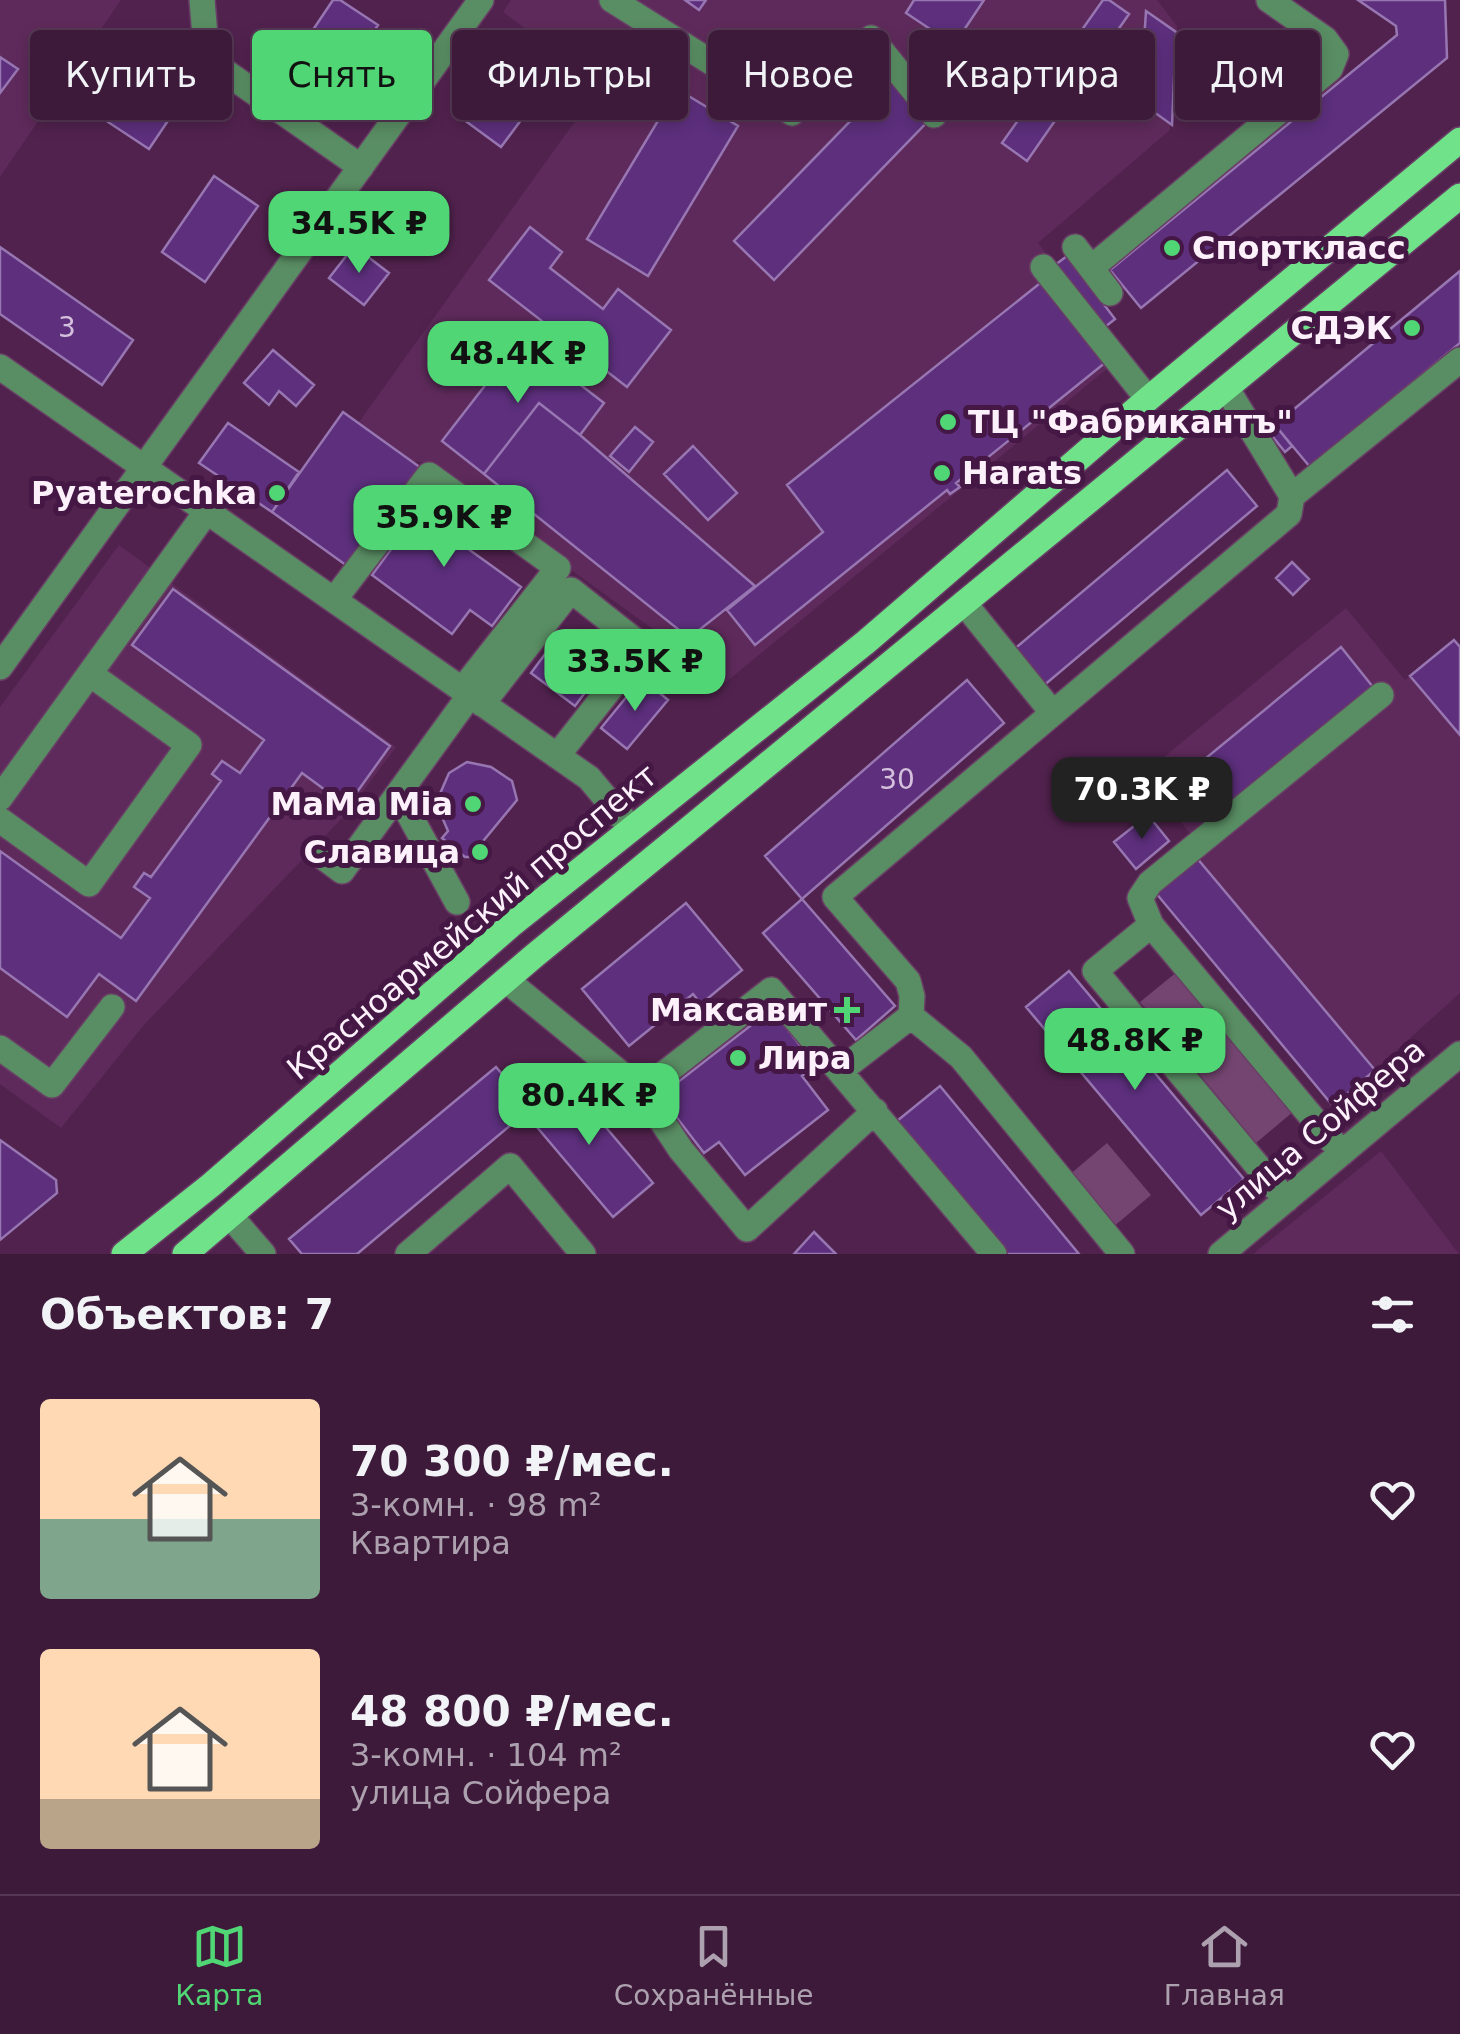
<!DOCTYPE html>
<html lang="ru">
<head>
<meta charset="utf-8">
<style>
  :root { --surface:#3d1a3a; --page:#442342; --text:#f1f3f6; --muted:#ada1af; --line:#563854; --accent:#50d674 }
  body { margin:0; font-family:"DejaVu Sans",sans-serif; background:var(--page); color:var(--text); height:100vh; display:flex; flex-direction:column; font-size:38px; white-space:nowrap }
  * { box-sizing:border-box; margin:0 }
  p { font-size:32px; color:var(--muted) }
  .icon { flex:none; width:55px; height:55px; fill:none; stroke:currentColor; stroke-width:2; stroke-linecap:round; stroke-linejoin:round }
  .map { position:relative; height:1254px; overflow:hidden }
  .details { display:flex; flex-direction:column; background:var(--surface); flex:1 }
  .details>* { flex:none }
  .top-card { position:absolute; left:30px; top:30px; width:1400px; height:90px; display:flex; gap:20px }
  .price { position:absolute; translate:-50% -85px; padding:0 22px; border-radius:20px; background:var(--accent); color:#111; font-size:32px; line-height:65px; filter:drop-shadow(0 2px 5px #0008) }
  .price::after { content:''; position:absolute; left:50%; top:60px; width:30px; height:22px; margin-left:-15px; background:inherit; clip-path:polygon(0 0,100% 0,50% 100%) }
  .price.current { background:#222; color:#fff }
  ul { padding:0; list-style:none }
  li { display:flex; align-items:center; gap:30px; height:250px; padding:0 40px }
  li span { display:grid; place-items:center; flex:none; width:280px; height:200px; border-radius:10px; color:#555 }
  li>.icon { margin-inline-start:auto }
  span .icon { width:120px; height:120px; fill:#fffc; stroke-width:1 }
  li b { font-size:42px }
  h2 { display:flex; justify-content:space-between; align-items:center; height:120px; padding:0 40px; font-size:42px }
  .pill { padding:0 35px; border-radius:10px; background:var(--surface); box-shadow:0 5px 15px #0003,0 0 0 2px var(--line); font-size:35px; line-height:90px }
  .pill.current { background:var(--accent); color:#111 }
  .tabs { display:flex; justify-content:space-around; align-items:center; height:140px; border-top:2px solid var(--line); background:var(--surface); font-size:28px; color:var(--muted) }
  .tabs a { display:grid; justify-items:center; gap:5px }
  .tabs .current { color:var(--accent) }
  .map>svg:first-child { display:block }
  .built { fill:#5e2a5b }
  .green { fill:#744571 }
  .building { fill:#5d2f7d; stroke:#9776b2; stroke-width:2.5 }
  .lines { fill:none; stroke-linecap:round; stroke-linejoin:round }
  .minor-casing { stroke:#693f66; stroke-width:28 }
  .major-casing { stroke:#693f66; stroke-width:28 }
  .minor { stroke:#598d63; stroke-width:25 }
  .major { stroke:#70e38a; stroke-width:25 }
  .poi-dot { fill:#50d674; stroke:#451744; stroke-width:4 }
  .labels { text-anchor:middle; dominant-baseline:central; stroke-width:10; stroke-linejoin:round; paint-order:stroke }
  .number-label { font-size:28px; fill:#d4c0dc }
  .poi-label { font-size:32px; font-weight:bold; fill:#fcf0fb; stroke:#451744; text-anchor:end }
  .street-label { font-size:32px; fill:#fcf0fb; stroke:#451744 }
</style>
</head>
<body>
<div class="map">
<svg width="1460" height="1254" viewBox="0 0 1460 1254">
  <rect width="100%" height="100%" fill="#51224e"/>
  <path class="built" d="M0 0H121L0 177Z
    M511 0H1157L1177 26 1170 130 1038 243 1116 343 1114 363 726 682 422 462 343 458 336 454 601 85 503 12Z
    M119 545 396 747 347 813 143 1026 61 1128 0 1084V707Z
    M1346 608 1405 680 1410 676 1460 735V993L1375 1070 1196 857 1203 850 1143 774Z
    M1381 1151 1459 1254H1253Z"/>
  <path class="green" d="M1178 971 1294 1111 1256 1143 1140 1002Z
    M1107 1143 1151 1195 1112 1228 1068 1176Z"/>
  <path class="building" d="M333 0H340L378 25 325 105 282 76Z
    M685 0H706L699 10Z
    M914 0H984L954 45 906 13Z
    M1103 0H1109L1129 14 1027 161 1002 143Z
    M1358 0H1445L1447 58 1141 308 1110 270 1397 35 1396 26Z
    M1146 11 1176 32 1172 125 1140 102Z
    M511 39 556 73 501 147 456 114Z
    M161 42 202 70 149 149 108 122Z
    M0 57 18 69 0 93Z
    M893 77 934 115 774 280 734 241Z
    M677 89 738 126 648 276 587 239Z
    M214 176 258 206 205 282 162 252Z
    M530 227 562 252 550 268 603 309 618 289 671 330 627 387 489 280Z
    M354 246 389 273 364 305 329 278Z
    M0 247 133 340 102 385 0 314Z
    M1067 256 1115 319 1100 331 1051 268Z
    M1460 271V343L1310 467 1275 425Z
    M1044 280 1106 362 956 483 960 487 950 494 947 490 755 645 727 610 823 532 787 485Z
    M521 339 604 403 580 435 539 403 484 474 442 441Z
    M273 350 314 385 296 406 279 391 269 405 244 383Z
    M539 403 580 435 755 586 689 638 484 474Z
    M343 412 421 468 350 568 272 512Z
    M228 423 299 472 272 512 199 463Z
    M1275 425 1292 446 1285 452 1268 431Z
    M635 427 653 442 629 472 610 456Z
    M693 446 737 493 708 520 664 474Z
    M1227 470 1257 506 1042 687 1012 651Z
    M432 494 474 525 460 543 521 587 492 626 470 610 452 634 372 575Z
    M1292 562 1309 579 1293 595 1276 578Z
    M173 589 390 746 347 806 302 773 136 1001 99 974 67 1017 0 968V851L121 938 150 898 134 887 144 873 151 877 221 781 212 774 222 761 240 773 264 740 132 645Z
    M699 633 719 658 691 681 671 656Z
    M560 634 604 667 575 706 531 673Z
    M1454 640 1460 647V735L1410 676Z
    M1341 647 1373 687 1216 816 1183 777Z
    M642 678 668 700 627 749 601 728Z
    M967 680 1004 723 802 899 765 856Z
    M467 762 491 767 512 781 517 800 470 857H465L442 838 448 831 439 810V796L449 773Z
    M1148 815 1169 841 1136 869 1114 842Z
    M1196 857 1375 1070 1333 1106 1155 892Z
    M802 899 895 1006 856 1040 763 933Z
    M686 903 742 970 701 1004 693 994 629 1046 582 989Z
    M1069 971 1244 1179 1201 1215 1026 1007Z
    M772 1009 816 1066 802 1076 828 1110 745 1175 719 1142 704 1153 660 1096Z
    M496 1067 531 1108 357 1254H302L289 1239Z
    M565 1079 653 1183 613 1217 525 1113Z
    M940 1086 1079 1254H1007L897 1121Z
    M0 1140 56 1180 57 1193 0 1240Z
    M814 1232 836 1254H794Z"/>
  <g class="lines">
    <defs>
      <path id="minor" d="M202 0 207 59 361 167
        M612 0 792 113 871 38 934 115
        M1075 247 1110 293
        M1043 267 1148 399
        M1091 268 1330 69 1336 54 1325 39 1269 0
        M0 367 589 778 630 827
        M1227 389 1292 496
        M334 600 429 475 558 568 462 690
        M964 603 1052 712
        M0 667 481 0
        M482 704 571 590 643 647 557 756
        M398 794 457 902
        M0 798 207 511
        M0 820 89 884 189 745 90 674
        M322 856 342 871 470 695
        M1151 925 1140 898 1150 883 1381 695
        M506 980 642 1091 681 1150 747 1229 875 1111
        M0 1048 52 1085 112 1007
        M841 1070 911 1016
        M642 1091 771 990 994 1254
        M1286 1200 1095 971 1151 925 1342 1153
        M231 1217 263 1254
        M408 1254 510 1166 583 1254
        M1122 1254 961 1057 911 1016 912 996 908 981 835 897 1289 514 1292 496 1460 360
        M1221 1254 1460 1054"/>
      <path id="major" d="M124 1254 211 1185 511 925 866 642 1148 399 1460 140
        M185 1254 534 956 1460 196"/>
    </defs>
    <use href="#minor" class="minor-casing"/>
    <use href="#major" class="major-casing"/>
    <use href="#minor" class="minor"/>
    <use href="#major" class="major"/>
  </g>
  <g class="poi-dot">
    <circle cx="1172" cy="248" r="10"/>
    <circle cx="1412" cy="328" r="10"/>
    <circle cx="948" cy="422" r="10"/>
    <circle cx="942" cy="473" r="10"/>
    <circle cx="277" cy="493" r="10"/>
    <circle cx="473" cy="804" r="10"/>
    <circle cx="480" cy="852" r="10"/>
    <path d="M842 995h10v10h10v10h-10v10h-10v-10h-10v-10h10z"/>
    <circle cx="738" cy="1058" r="10"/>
  </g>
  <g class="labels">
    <g class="number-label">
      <text x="67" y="327">3</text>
      <text x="897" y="779">30</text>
    </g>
    <g class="poi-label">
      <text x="1192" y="248" text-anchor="start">Спорткласс</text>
      <text x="1392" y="328">СДЭК</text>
      <text x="968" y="422" text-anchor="start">ТЦ "Фабрикантъ"</text>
      <text x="962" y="473" text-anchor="start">Harats</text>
      <text x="257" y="493">Pyaterochka</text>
      <text x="453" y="804">MaMa Mia</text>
      <text x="460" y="852">Славица</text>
      <text x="827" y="1010">Максавит</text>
      <text x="758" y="1058" text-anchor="start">Лира</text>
    </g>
    <g class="street-label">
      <text transform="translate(472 922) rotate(-40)">Красноармейский проспект</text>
      <text transform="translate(1320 1129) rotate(-40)">улица Сойфера</text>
    </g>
  </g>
</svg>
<b class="price" style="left:359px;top:276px">34.5K ₽</b>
<b class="price" style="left:518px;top:406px">48.4K ₽</b>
<b class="price" style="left:444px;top:570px">35.9K ₽</b>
<b class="price" style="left:635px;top:714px">33.5K ₽</b>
<b class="price current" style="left:1142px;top:842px">70.3K ₽</b>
<b class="price" style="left:1135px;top:1093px">48.8K ₽</b>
<b class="price" style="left:589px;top:1148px">80.4K ₽</b>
<div class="top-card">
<a class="pill">Купить</a>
<a class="pill current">Снять</a>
<a class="pill">Фильтры</a>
<a class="pill">Новое</a>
<a class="pill">Квартира</a>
<a class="pill">Дом</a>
</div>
</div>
<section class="details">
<h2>Объектов: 7<svg class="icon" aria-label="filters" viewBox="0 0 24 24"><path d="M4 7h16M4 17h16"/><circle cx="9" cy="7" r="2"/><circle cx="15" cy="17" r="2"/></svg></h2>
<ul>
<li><span style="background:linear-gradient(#ffd9b3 60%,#7fa58c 0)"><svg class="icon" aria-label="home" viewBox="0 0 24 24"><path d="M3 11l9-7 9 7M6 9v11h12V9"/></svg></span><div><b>70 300 ₽/мес.</b><p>3-комн. · 98 m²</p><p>Квартира</p></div><svg class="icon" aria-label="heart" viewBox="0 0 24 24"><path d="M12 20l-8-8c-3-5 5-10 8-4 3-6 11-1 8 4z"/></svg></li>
<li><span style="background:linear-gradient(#ffd9b3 75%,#b9a48a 0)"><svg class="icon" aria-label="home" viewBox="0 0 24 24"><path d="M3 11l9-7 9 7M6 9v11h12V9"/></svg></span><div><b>48 800 ₽/мес.</b><p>3-комн. · 104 m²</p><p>улица Сойфера</p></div><svg class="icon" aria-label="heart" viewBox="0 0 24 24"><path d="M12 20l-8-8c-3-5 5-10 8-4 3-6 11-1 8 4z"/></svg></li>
</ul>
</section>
<nav class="tabs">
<a class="current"><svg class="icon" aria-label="map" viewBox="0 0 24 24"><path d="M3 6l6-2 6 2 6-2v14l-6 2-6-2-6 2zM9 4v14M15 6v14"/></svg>Карта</a>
<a><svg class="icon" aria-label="saved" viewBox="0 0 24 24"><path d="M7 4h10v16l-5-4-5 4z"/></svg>Сохранённые</a>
<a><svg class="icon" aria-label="home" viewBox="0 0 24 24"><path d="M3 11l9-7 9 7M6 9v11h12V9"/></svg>Главная</a>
</nav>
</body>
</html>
